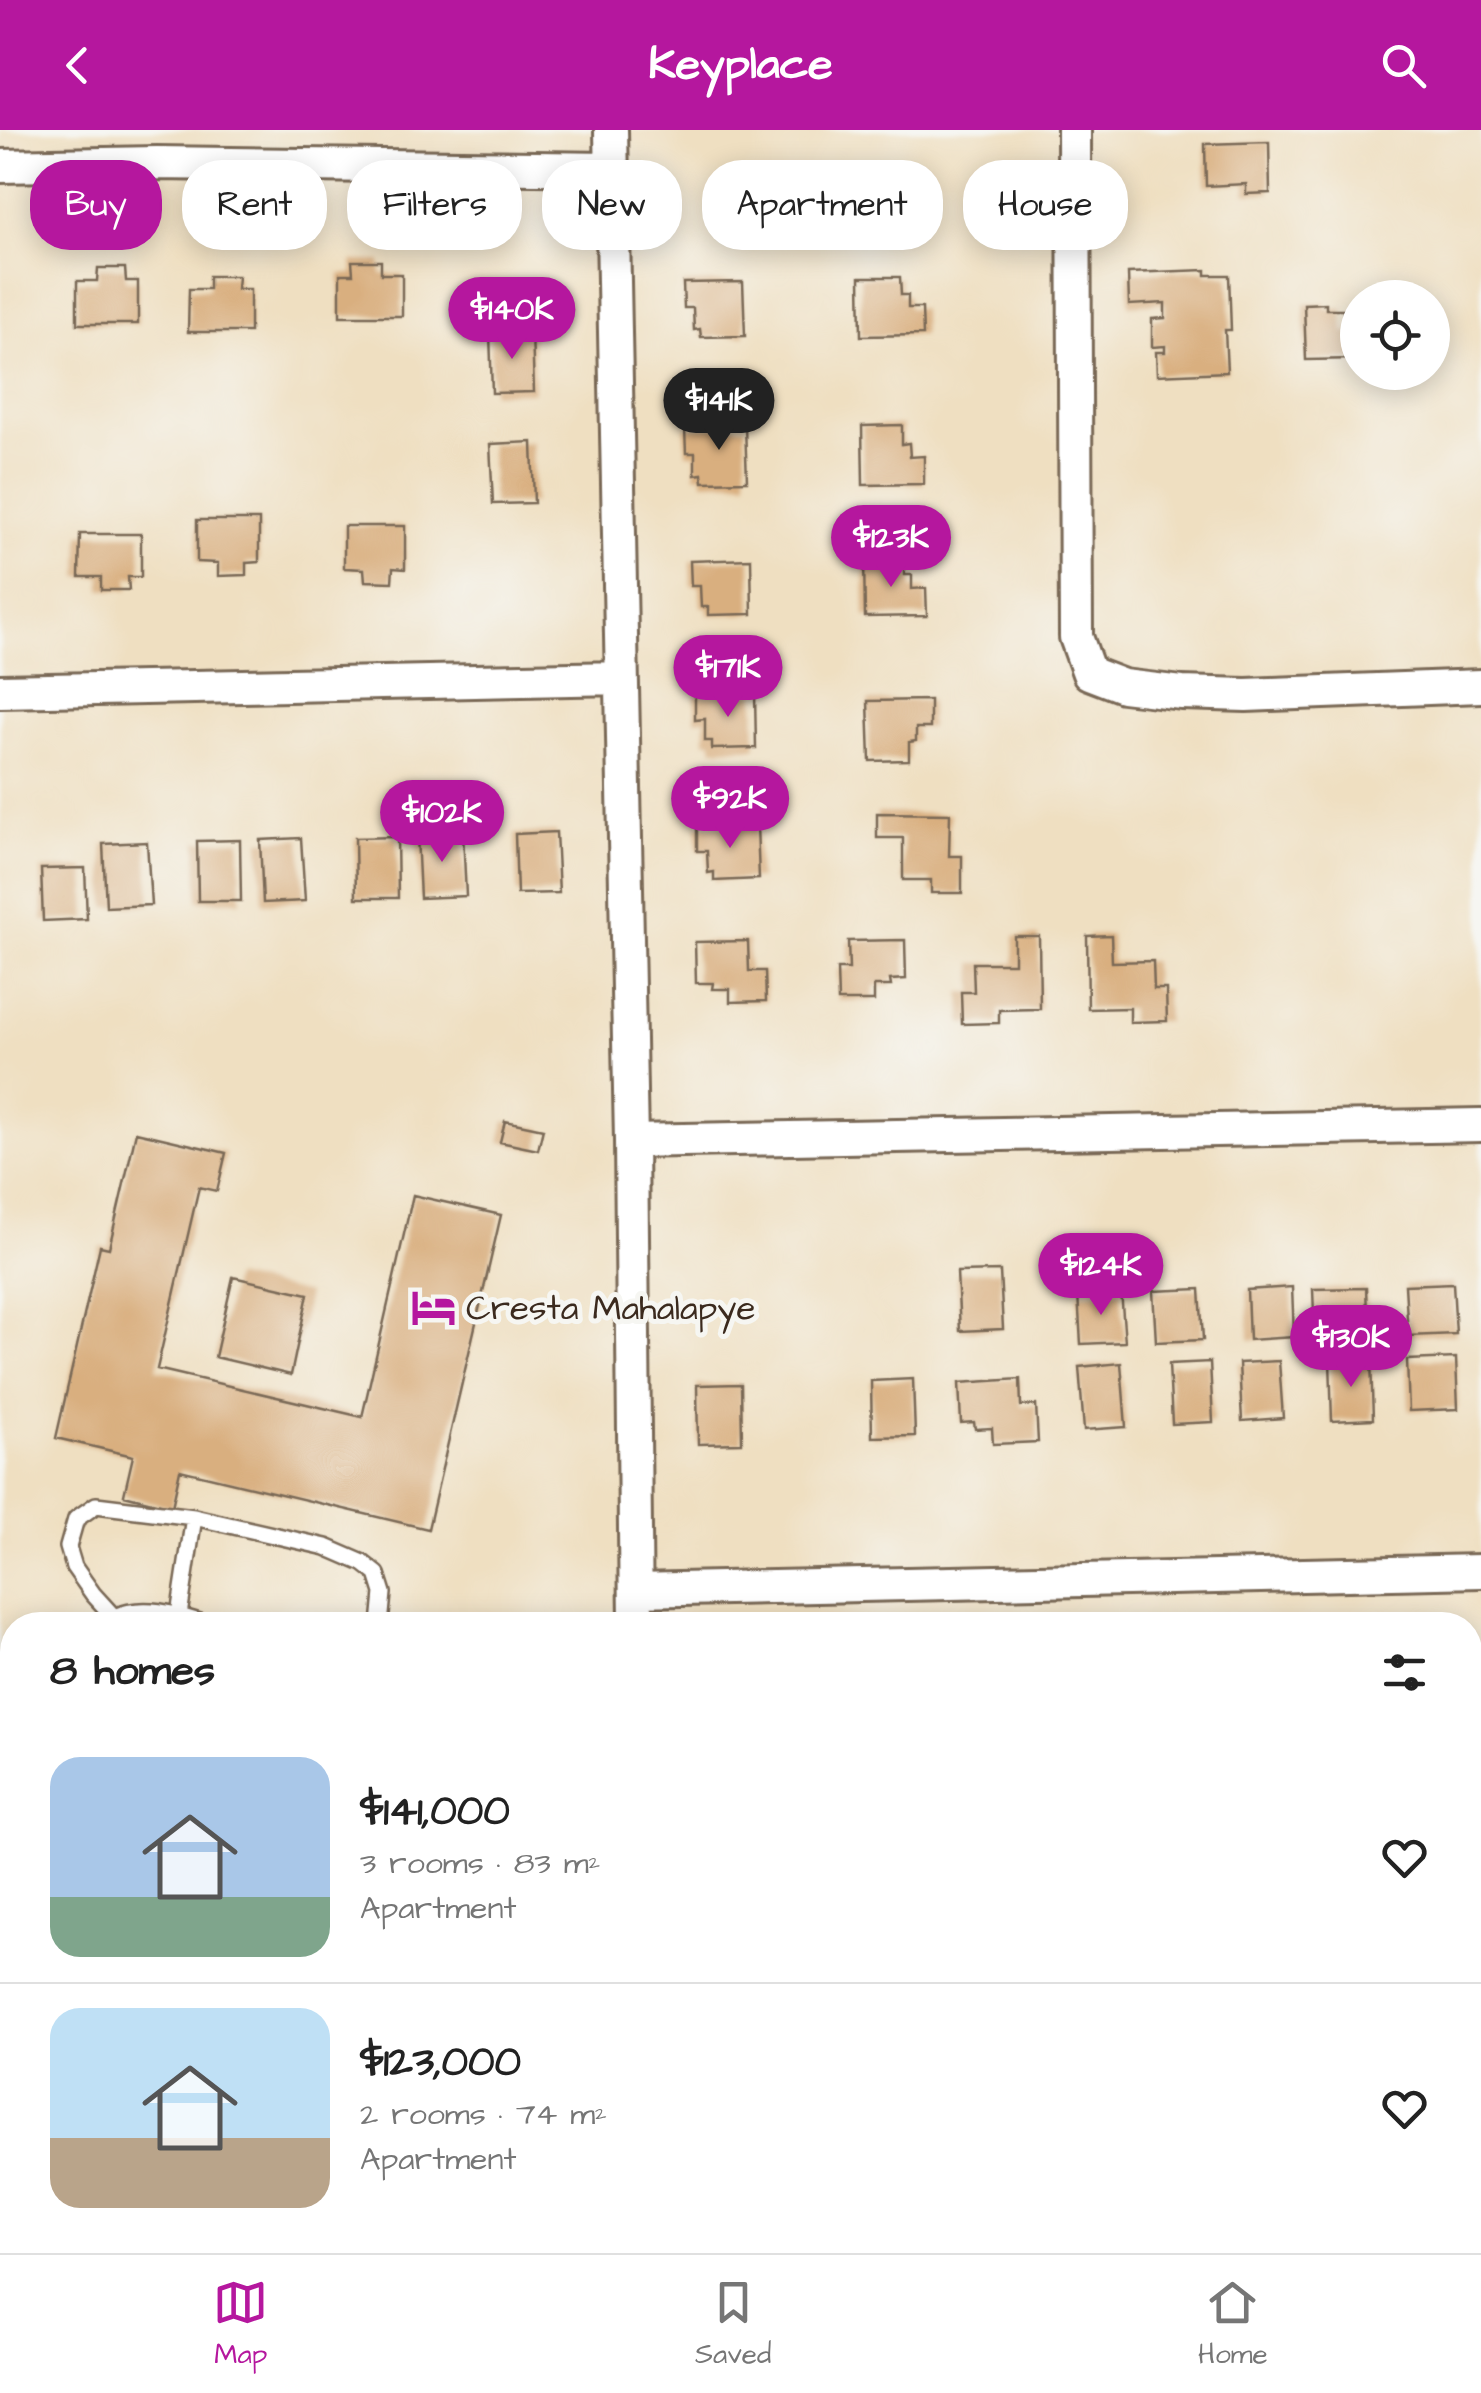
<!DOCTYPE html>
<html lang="en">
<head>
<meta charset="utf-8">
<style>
  :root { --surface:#fff; --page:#f2f2f2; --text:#222; --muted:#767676; --line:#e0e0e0; --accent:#b5179e }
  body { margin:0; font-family:"Architects Daughter",sans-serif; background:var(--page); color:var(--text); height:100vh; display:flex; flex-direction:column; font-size:38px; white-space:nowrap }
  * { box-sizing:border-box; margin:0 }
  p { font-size:32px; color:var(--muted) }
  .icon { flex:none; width:55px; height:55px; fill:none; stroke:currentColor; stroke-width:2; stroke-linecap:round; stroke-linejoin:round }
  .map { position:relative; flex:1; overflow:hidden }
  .drawer { position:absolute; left:0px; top:1482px; width:1482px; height:642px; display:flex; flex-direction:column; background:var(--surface); border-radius:40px 40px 0 0; box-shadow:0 5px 25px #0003 }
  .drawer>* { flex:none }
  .hud { position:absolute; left:30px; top:30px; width:1422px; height:90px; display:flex; gap:20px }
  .controls { position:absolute; left:1340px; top:150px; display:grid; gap:20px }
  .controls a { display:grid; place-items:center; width:110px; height:110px; border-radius:50%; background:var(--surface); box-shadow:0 5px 25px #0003; font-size:50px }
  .price { position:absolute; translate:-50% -85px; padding:0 22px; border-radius:35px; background:var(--accent); color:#fff; font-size:32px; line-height:65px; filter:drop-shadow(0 2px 5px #0008) }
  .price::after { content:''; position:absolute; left:50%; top:60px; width:30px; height:22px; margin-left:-15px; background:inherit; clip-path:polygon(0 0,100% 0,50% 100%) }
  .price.current { background:#222; color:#fff }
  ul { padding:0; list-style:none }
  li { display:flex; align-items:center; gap:30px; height:250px; padding:0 50px }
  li+li { border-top:2px solid var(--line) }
  li span { display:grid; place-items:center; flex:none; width:280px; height:200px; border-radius:30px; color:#555 }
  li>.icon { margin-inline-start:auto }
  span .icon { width:120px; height:120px; fill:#fffc; stroke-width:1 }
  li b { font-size:42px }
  h2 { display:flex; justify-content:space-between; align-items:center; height:120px; padding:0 50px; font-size:42px }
  .pill { padding:0 35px; border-radius:40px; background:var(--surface); box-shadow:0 5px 25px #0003; font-size:35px; line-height:90px }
  .pill.current { background:var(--accent); color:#fff }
  header { display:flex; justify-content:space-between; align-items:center; height:130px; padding:0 50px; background:var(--accent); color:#fff; font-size:45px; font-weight:700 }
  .tabs { display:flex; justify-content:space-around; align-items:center; height:140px; border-top:2px solid var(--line); background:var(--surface); font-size:28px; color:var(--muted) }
  .tabs a { display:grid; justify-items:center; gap:5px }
  .tabs .current { color:var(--accent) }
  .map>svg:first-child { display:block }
  .building { fill:#d9af7f }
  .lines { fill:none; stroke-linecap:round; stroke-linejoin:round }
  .lane-casing { stroke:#7a6957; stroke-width:20 }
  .street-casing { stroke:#7a6957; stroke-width:38 }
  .highway-casing { stroke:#7a6957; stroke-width:60 }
  .lane { stroke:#fff; stroke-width:15 }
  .street { stroke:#fff; stroke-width:32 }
  .highway { stroke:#fff; stroke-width:55 }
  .labels { text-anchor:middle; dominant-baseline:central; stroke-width:10; stroke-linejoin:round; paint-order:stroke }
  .poi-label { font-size:35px; fill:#3b2a1e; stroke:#f6f6f2; text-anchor:start }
</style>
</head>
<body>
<header><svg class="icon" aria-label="back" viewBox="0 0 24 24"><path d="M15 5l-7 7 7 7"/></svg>Keyplace<svg class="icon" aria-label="search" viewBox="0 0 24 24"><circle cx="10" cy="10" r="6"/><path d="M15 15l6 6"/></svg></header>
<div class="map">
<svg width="1481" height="2123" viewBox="0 0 1481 2123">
  <rect width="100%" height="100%" fill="#f6f6f2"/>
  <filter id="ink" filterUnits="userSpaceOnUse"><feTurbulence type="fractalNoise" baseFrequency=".01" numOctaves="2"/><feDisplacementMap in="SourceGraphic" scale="20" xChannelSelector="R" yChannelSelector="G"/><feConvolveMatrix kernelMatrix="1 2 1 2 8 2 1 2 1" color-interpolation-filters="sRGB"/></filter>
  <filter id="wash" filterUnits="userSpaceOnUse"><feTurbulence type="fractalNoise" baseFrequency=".0048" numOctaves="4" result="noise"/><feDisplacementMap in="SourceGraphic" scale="40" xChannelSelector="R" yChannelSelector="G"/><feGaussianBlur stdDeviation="2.25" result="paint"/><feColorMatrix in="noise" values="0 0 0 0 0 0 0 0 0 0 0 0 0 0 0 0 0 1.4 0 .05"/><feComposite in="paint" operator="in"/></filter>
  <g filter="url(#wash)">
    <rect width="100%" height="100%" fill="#efdfc1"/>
    <g id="blocks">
      <path class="building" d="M1269 12 1270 63 1246 64V54L1206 56 1205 14Z
        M812 53 814 96 749 99 747 56Z
        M921 53 922 96 857 99 856 57Z
        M352 131H381V144H402V186H340V144H353Z
        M98 138H125L126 151H138V194H77V151H97Z
        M1206 140V145H1229L1231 200H1225L1227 242 1157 245 1156 222H1165V216L1152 217V189L1165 188V173L1129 175 1128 143Z
        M209 146H238L237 159H250V202H188L189 159H209Z
        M860 147H900L901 165H908V178H922L923 205 861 206Z
        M743 152 745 206 701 207 700 199 694 200 693 178H684L683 153Z
        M1326 173V179H1343L1344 202 1355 201 1356 229 1306 230 1304 174Z
        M532 202 534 262 492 263 490 203Z
        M902 295V314L909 313 910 327 924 326V354L863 355 862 296Z
        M745 296 747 351 703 352 702 344 695 345V323H686L685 298Z
        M532 312 534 373 493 374 490 314Z
        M197 390H259V432L246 433V445L218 446V433L197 432Z
        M344 396H405V439L393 438 392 452 365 451 364 439 344 438Z
        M80 404H141V447H128L129 460H101V447H79Z
        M904 426V445H912V459L926 458 927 486 865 487 864 427Z
        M751 429 752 484 708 485V477H701L700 456H691L690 431Z
        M755 563 756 618 712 619V611H705V589L695 590V565Z
        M930 570V598H916V611L909 612V630L870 631 868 571Z
        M877 683 950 684 949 726H962V763H931V750H903V708H877Z
        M757 695 759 749 714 751V742L708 743 707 721H697V696Z
        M556 702 559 763 517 764 515 704Z
        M463 703 466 766 420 768 417 705Z
        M397 707 398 768H356L355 708Z
        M301 708 305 771 263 773 260 710Z
        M240 710 241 771H198L197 711Z
        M147 712 151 775 106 777 103 714Z
        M85 738 87 789 43 791 41 739Z
        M1111 805 1112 832 1153 831 1154 859H1166L1167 891 1130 892V878L1088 879 1087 806Z
        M1014 806H1039L1040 879 999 880V893L962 894 961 862H974L973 833H1014Z
        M905 810 906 849 890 850 891 856H874V871H838L837 839H849L848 811Z
        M748 811 749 841H765L766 871 730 872V859H712L713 853H696L695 812Z
        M505 991 543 999 538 1020 500 1012Z
        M136 1002 226 1023 217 1061 199 1057 157 1239 362 1287 413 1065 501 1085 428 1399 180 1340 172 1377 124 1365 133 1326 56 1308 100 1116 109 1118Z
        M1000 1141 1003 1199 960 1201 957 1142Z
        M233 1147 308 1164 291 1245 215 1227Z
        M1453 1153 1456 1204 1408 1206 1405 1155Z
        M1292 1157 1294 1207 1249 1210 1247 1160Z
        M1366 1158 1368 1207 1315 1209 1313 1159Z
        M1200 1159 1203 1210 1156 1212 1153 1161Z
        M1121 1161 1125 1212 1081 1214 1078 1164Z
        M1456 1228 1458 1279 1409 1281 1407 1230Z
        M1371 1229 1373 1289 1332 1291 1330 1230Z
        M1279 1231 1283 1288 1242 1291 1239 1233Z
        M1210 1232 1213 1292 1172 1294 1169 1234Z
        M1121 1233 1126 1297 1084 1300 1079 1237Z
        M913 1249 915 1306 872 1307 871 1251Z
        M1020 1249 1021 1276 1036 1275 1038 1312 993 1314 992 1298 975 1299 974 1292 961 1293 959 1253Z
        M741 1254 742 1313 698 1314 697 1255Z
        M43 2112V2123H0V2113Z"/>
    </g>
  </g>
  <g filter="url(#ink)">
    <use href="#blocks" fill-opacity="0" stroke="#7a6957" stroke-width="2.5"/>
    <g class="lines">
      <defs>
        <path id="lane" d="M179 1485 194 1387
          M114 1487 93 1464 74 1437 68 1417 76 1389 96 1375 194 1387 326 1417 363 1433 377 1444 383 1463 380 1495
          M111 1494 114 1487C145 1473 178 1485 209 1495"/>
        <path id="street" d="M611 0 631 1011 636 1495
          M1074 0 1076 507 1089 543 1123 556 1182 563 1246 565 1481 556
          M0 36 157 33 611 39
          M0 561 621 548
          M631 1011 1481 995
          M636 1460 1481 1441
          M1470 1732 1481 1731
          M0 1968 12 1970
          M673 2112 675 2123"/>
        <path id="highway" d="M0 1709 12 1711
          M1470 1829 1481 1828"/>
      </defs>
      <use href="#lane" class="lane-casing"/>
      <use href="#street" class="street-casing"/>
      <use href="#highway" class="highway-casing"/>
      <use href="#lane" class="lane"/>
      <use href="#street" class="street"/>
      <use href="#highway" class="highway"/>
    </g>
  </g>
  <defs>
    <symbol id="hotel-bare" viewBox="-9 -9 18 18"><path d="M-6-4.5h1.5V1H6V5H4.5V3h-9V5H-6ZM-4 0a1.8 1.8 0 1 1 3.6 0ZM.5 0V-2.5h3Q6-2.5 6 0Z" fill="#b5179e" stroke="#f6f6f2" stroke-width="2.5" paint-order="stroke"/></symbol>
  </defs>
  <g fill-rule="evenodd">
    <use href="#hotel-bare" x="402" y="1146" width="63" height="63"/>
  </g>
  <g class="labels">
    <g class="poi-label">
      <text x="466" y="1178">Cresta Mahalapye</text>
    </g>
  </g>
</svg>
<div class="controls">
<a><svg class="icon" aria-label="locate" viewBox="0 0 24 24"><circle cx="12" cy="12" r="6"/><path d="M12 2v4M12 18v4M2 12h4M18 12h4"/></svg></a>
</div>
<b class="price" style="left:512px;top:232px">$140K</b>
<b class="price current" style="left:719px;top:323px">$141K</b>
<b class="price" style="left:891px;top:460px">$123K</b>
<b class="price" style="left:728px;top:590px">$171K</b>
<b class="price" style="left:730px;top:721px">$92K</b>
<b class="price" style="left:442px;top:735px">$102K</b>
<b class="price" style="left:1101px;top:1188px">$124K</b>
<b class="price" style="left:1351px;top:1260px">$130K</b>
<div class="hud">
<a class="pill current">Buy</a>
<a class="pill">Rent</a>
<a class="pill">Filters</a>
<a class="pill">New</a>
<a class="pill">Apartment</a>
<a class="pill">House</a>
</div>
<section class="drawer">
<h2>8 homes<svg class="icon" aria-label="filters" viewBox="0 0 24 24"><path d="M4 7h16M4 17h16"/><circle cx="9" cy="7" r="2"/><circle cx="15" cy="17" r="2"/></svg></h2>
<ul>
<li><span style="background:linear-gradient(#a9c7e8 70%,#7fa58c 0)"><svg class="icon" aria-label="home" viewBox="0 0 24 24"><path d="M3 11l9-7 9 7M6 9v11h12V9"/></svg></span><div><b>$141,000</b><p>3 rooms · 83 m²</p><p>Apartment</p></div><svg class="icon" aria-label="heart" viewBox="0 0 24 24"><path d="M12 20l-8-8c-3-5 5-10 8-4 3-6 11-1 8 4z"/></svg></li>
<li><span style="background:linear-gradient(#bfe0f5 65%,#b9a48a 0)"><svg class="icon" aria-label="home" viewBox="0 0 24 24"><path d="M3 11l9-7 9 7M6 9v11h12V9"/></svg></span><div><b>$123,000</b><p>2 rooms · 74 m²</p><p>Apartment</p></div><svg class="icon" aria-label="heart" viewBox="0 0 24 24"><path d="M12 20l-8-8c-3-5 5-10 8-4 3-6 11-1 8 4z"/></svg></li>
</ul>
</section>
</div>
<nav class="tabs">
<a class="current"><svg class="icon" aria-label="map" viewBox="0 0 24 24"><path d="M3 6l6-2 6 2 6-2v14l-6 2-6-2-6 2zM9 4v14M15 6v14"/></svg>Map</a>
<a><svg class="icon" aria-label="saved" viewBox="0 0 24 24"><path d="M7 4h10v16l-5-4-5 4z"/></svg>Saved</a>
<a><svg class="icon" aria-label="home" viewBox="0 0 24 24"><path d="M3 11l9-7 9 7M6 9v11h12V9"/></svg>Home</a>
</nav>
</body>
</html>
